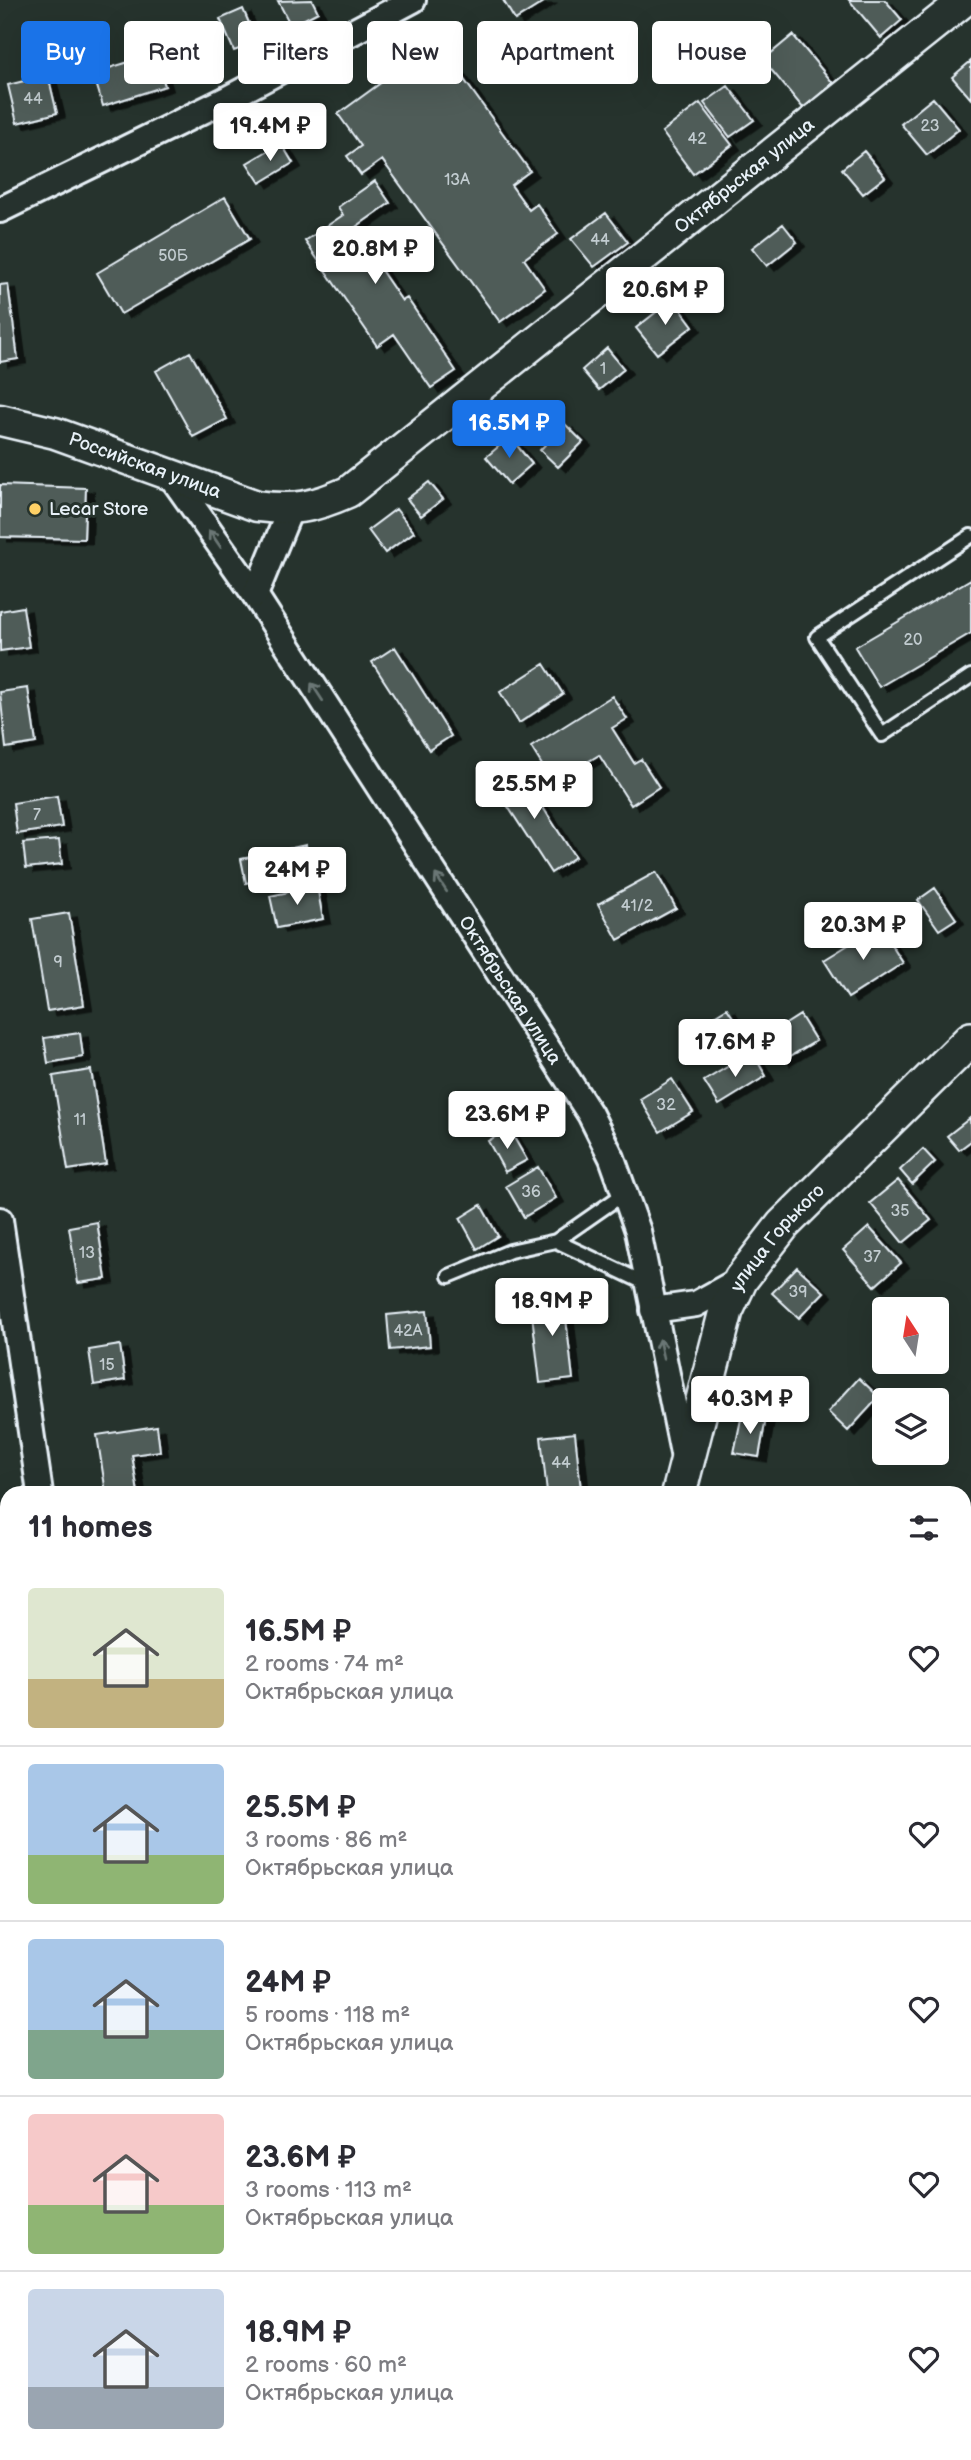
<!DOCTYPE html>
<html lang="en">
<head>
<meta charset="utf-8">
<style>
  :root { --surface:#fff; --page:#f2f2f3; --text:#2b2b33; --muted:#7c7c81; --line:#e1e1e2; --accent:#1a73e8 }
  body { margin:0; font-family:"Balsamiq Sans",sans-serif; background:var(--page); color:var(--text); height:100vh; display:flex; flex-direction:column; font-size:26px; white-space:nowrap }
  * { box-sizing:border-box; margin:0 }
  p { font-size:23px; color:var(--muted) }
  .icon { flex:none; width:38px; height:38px; fill:none; stroke:currentColor; stroke-width:2; stroke-linecap:round; stroke-linejoin:round }
  .map { position:relative; flex:1; overflow:hidden }
  .side { position:absolute; left:0px; top:1486px; width:971px; height:975px; display:flex; flex-direction:column; background:var(--surface); border-radius:21px 21px 0 0; box-shadow:0 7px 28px #0002 }
  .side>* { flex:none }
  .hud { position:absolute; left:21px; top:21px; width:929px; height:63px; display:flex; gap:14px }
  .needle { width:46px; rotate:348deg }
  .fabs { position:absolute; left:872px; top:1297px; display:grid; gap:14px }
  .fabs a { display:grid; place-items:center; width:77px; height:77px; border-radius:7px; background:var(--surface); box-shadow:0 7px 28px #0002; font-size:35px }
  .price { position:absolute; translate:-50% -60px; padding:0 16px; border-radius:7px; background:#fff; color:#222; font-size:23px; line-height:46px; filter:drop-shadow(0 2px 4px #0008) }
  .price::after { content:''; position:absolute; left:50%; top:42px; width:21px; height:16px; margin-left:-10px; background:inherit; clip-path:polygon(0 0,100% 0,50% 100%) }
  .price.on { background:var(--accent); color:#fff }
  ul { padding:0; list-style:none }
  li { display:flex; align-items:center; gap:21px; height:175px; padding:0 28px }
  li+li { border-top:2px solid var(--line) }
  li span { display:grid; place-items:center; flex:none; width:196px; height:140px; border-radius:7px; color:#555 }
  li>.icon { margin-inline-start:auto }
  span .icon { width:84px; height:84px; fill:#fffc; stroke-width:1 }
  li b { font-size:30px }
  h2 { display:flex; justify-content:space-between; align-items:center; height:84px; padding:0 28px; font-size:30px }
  .chip { padding:0 24px; border-radius:7px; background:var(--surface); box-shadow:0 7px 28px #0002; font-size:24px; line-height:63px }
  .chip.on { background:var(--accent); color:#fff }
  .map>svg:first-child { display:block }
  .building { fill:#505c59; stroke:#e8f1f8; stroke-width:2; filter:url(#shadow) }
  .lines { fill:none; stroke-linecap:round; stroke-linejoin:round }
  .service-casing { stroke:#e8f1f8; stroke-width:18 }
  .minor-casing { stroke:#e8f1f8; stroke-width:30 }
  .tertiary-casing { stroke:#e8f1f8; stroke-width:35 }
  .secondary-casing { stroke:#e8f1f8; stroke-width:38 }
  .service { stroke:#26332d; stroke-width:12 }
  .minor { stroke:#26332d; stroke-width:24 }
  .tertiary { stroke:#26332d; stroke-width:30 }
  .secondary { stroke:#26332d; stroke-width:33 }
  .oneway { stroke:#6a7674 }
  .poi-dot { fill:#ffd166; stroke:#26332d; stroke-width:2.5 }
  .labels { text-anchor:middle; dominant-baseline:central; stroke-width:6; stroke-linejoin:round; paint-order:stroke }
  .number-label { font-size:16px; fill:#c2ccd0 }
  .street-label { font-size:19px; fill:#e8f1f8; stroke:#26332d }
  .poi-label { font-size:19px; fill:#e8f1f8; stroke:#26332d; text-anchor:start }
</style>
</head>
<body>
<div class="map">
<svg width="971" height="2460" viewBox="0 0 971 2460">
  <defs>
    <filter id="shadow"><feDropShadow dx="8" dy="4.5" stdDeviation="0" flood-color="#0009"/></filter>
  </defs>
  <rect width="100%" height="100%" fill="#26332d"/>
  <filter id="ink" filterUnits="userSpaceOnUse"><feTurbulence type="fractalNoise" baseFrequency=".0143" numOctaves="2"/><feDisplacementMap in="SourceGraphic" scale="14" xChannelSelector="R" yChannelSelector="G"/><feConvolveMatrix kernelMatrix="1 2 1 2 8 2 1 2 1" color-interpolation-filters="sRGB"/></filter>
  <g filter="url(#ink)">
    <path class="building" d="M312 0 318 12 291 26 278 1Z
      M503 0H547L515 20Z
      M849 0H885L902 20 881 38Z
      M243 9 257 42 234 51 220 19Z
      M199 32 210 60 186 70 174 41Z
      M793 35 833 83 803 108 763 60Z
      M437 42 530 171 511 185 529 210 537 204 558 234 524 259 545 289 500 322 382 160 361 175 347 156 361 146 338 114Z
      M155 54 165 86 103 106 93 73Z
      M971 61V99L952 77Z
      M48 75 57 113 17 123 8 85Z
      M728 86 754 120 730 137 704 103Z
      M933 98 959 129 927 155 901 124Z
      M700 103 732 145 693 174 662 132Z
      M281 143 293 163 260 183 247 163Z
      M864 151 885 177 863 194 842 169Z
      M375 181 390 203 353 229 402 301 407 298 456 371 431 388 394 334 377 346 305 241 343 215 338 207Z
      M225 197 250 239 121 314 97 273Z
      M606 213 628 242 594 267 571 239Z
      M783 224 797 242 767 266 752 248Z
      M8 284 18 359 0 362V285Z
      M673 299 693 326 657 354 636 328Z
      M607 348 624 369 599 390 582 370Z
      M190 352 227 419 193 437 156 371Z
      M565 424 583 442 558 467 540 450Z
      M510 437 532 464 509 484 486 457Z
      M429 482 443 499 421 516 407 499Z
      M0 485 86 488 84 539 0 537Z
      M396 509 414 532 385 553 368 530Z
      M971 579V633L879 687 855 647Z
      M23 607 29 647 0 651V611Z
      M395 647 451 736 429 750 372 662Z
      M544 664 563 694 519 723 500 692Z
      M28 688 36 743 6 748 0 692Z
      M612 696 627 719 612 728 634 763 641 759 659 787 631 805 599 755 553 783 531 747Z
      M518 769 575 857 551 873 494 785Z
      M57 796 62 827 17 834 13 803Z
      M59 840 62 864 26 868 23 843Z
      M306 845 311 869 246 883 241 859Z
      M656 872 676 908 618 940 598 904Z
      M317 886 323 919 277 928 270 896Z
      M935 888 956 919 939 930 918 900Z
      M69 913 84 1005 47 1011 32 919Z
      M879 926 903 963 848 998 824 960Z
      M727 1008 746 1038 726 1051 706 1021Z
      M800 1015 816 1041 782 1061 767 1036Z
      M80 1033 83 1057 48 1063 44 1038Z
      M752 1052 766 1076 719 1105 704 1081Z
      M91 1070 106 1164 68 1170 53 1076Z
      M672 1079 693 1112 660 1132 640 1099Z
      M970 1118 971 1141 959 1150 947 1136Z
      M509 1129 527 1160 505 1172 488 1141Z
      M923 1149 935 1162 912 1184 900 1170Z
      M538 1167 556 1198 524 1217 506 1186Z
      M898 1180 931 1220 903 1243 870 1203Z
      M481 1205 498 1236 477 1249 460 1218Z
      M97 1222 106 1279 78 1283 69 1227Z
      M869 1227 901 1263 875 1286 843 1250Z
      M797 1267 824 1292 799 1318 772 1293Z
      M563 1293 573 1379 540 1383 530 1297Z
      M427 1311 430 1346 390 1350 387 1315Z
      M120 1345 125 1380 94 1385 89 1350Z
      M859 1378 879 1397 848 1431 828 1412Z
      M742 1414 766 1418 759 1457 734 1453Z
      M157 1426 160 1451 132 1455 138 1493H106L97 1435Z
      M575 1433 581 1490 547 1493 541 1437Z
      M964 1944 971 1945V1981L964 1980Z
      M0 1987H7V2057L0 2058Z
      M7 2095V2151H0V2096Z
      M971 2279V2345L965 2344Z
      M66 2454H113L114 2460H67Z
      M113 2454H240V2460H114Z
      M813 2454H853V2460H813Z"/>
    <g class="lines">
      <defs>
        <path id="service" d="M971 536 817 637 882 735 971 676
          M556 1241 647 1284
          M449 1276 510 1251 556 1241 625 1193
          M964 2030 971 2032"/>
        <g id="minor">
          <path d="M0 210 225 100 413 0"/>
          <path id="s1" d="M171 476 255 595 590 1114 612 1158 638 1231 685 1463"/>
          <path d="M255 595 290 510"/>
          <path d="M0 1220 40 1493"/>
          <path d="M653 1310 696 1304 741 1279"/>
          <path d="M0 2174 7 2173"/>
          <path d="M964 2180 971 2156"/>
        </g>
        <g id="tertiary">
          <path id="s2" d="M0 420 55 433 257 506C295 511 314 507 348 492L965 0"/>
        </g>
        <g id="secondary">
          <path id="s3" d="M679 1493 726 1311 741 1279 783 1225 971 1039"/>
          <path d="M749 2454 750 2460"/>
        </g>
      </defs>
      <use href="#service" class="service-casing"/>
      <use href="#minor" class="minor-casing"/>
      <use href="#tertiary" class="tertiary-casing"/>
      <use href="#secondary" class="secondary-casing"/>
      <use href="#service" class="service"/>
      <use href="#minor" class="minor"/>
      <use href="#tertiary" class="tertiary"/>
      <use href="#secondary" class="secondary"/>
    </g>
    <defs><path id="oneway-shaft" d="M-6 0H5M1.5-3L5.5 0L1.5 3" fill="none" stroke-width="1.6" stroke-linecap="round" stroke-linejoin="round" transform="scale(1.75)"/></defs>
    <g class="oneway">
      <use href="#oneway-shaft" transform="translate(215 539) rotate(-125)"/>
      <use href="#oneway-shaft" transform="translate(317 692) rotate(-123)"/>
      <use href="#oneway-shaft" transform="translate(441 883) rotate(-123)"/>
      <use href="#oneway-shaft" transform="translate(661 1349) rotate(-102)"/>
    </g>
  </g>
  <circle class="poi-dot" cx="35" cy="509" r="7"/>
  <g class="labels">
    <g class="number-label">
      <text x="33" y="99">44</text>
      <text x="930" y="126">23</text>
      <text x="697" y="139">42</text>
      <text x="457" y="180">13А</text>
      <text x="600" y="240">44</text>
      <text x="173" y="256">50Б</text>
      <text x="603" y="369">1</text>
      <text x="913" y="640">20</text>
      <text x="37" y="815">7</text>
      <text x="637" y="906">41/2</text>
      <text x="58" y="962">9</text>
      <text x="666" y="1105">32</text>
      <text x="80" y="1120">11</text>
      <text x="531" y="1192">36</text>
      <text x="900" y="1211">35</text>
      <text x="87" y="1253">13</text>
      <text x="872" y="1257">37</text>
      <text x="798" y="1292">39</text>
      <text x="408" y="1331">42А</text>
      <text x="107" y="1365">15</text>
      <text x="561" y="1463">44</text>
    </g>
    <g class="street-label">
      <text stroke="none"><textPath href="#s2" startOffset="872">Октябрьская улица</textPath></text>
      <text stroke="none"><textPath href="#s2" startOffset="152">Российская улица</textPath></text>
      <text stroke="none"><textPath href="#s1" startOffset="616">Октябрьская улица</textPath></text>
      <text stroke="none"><textPath href="#s3" startOffset="278">улица Горького</textPath></text>
    </g>
    <g class="poi-label">
      <text x="49" y="509">Lecar Store</text>
    </g>
  </g>
</svg>
<div class="fabs">
<a><svg class="needle" viewBox="-14 -14 28 28"><path d="M0-13l5 13h-10z" fill="#e53935"/><path d="M0 13l5-13h-10z" fill="#7c7c81"/></svg></a>
<a><svg class="icon" aria-label="layers" viewBox="0 0 24 24"><path d="M12 4l9 5-9 5-9-5zM3 14l9 5 9-5"/></svg></a>
</div>
<b class="price" style="left:270px;top:163px">19.4M ₽</b>
<b class="price" style="left:375px;top:286px">20.8M ₽</b>
<b class="price" style="left:665px;top:327px">20.6M ₽</b>
<b class="price on" style="left:509px;top:460px">16.5M ₽</b>
<b class="price" style="left:534px;top:821px">25.5M ₽</b>
<b class="price" style="left:297px;top:907px">24M ₽</b>
<b class="price" style="left:863px;top:962px">20.3M ₽</b>
<b class="price" style="left:735px;top:1079px">17.6M ₽</b>
<b class="price" style="left:507px;top:1151px">23.6M ₽</b>
<b class="price" style="left:552px;top:1338px">18.9M ₽</b>
<b class="price" style="left:750px;top:1436px">40.3M ₽</b>
<div class="hud">
<a class="chip on">Buy</a>
<a class="chip">Rent</a>
<a class="chip">Filters</a>
<a class="chip">New</a>
<a class="chip">Apartment</a>
<a class="chip">House</a>
</div>
<section class="side">
<h2>11 homes<svg class="icon" aria-label="filters" viewBox="0 0 24 24"><path d="M4 7h16M4 17h16"/><circle cx="9" cy="7" r="2"/><circle cx="15" cy="17" r="2"/></svg></h2>
<ul>
<li><span style="background:linear-gradient(#dfe7d0 65%,#c2b280 0)"><svg class="icon" aria-label="home" viewBox="0 0 24 24"><path d="M3 11l9-7 9 7M6 9v11h12V9"/></svg></span><div><b>16.5M ₽</b><p>2 rooms · 74 m²</p><p>Октябрьская улица</p></div><svg class="icon" aria-label="heart" viewBox="0 0 24 24"><path d="M12 20l-8-8c-3-5 5-10 8-4 3-6 11-1 8 4z"/></svg></li>
<li><span style="background:linear-gradient(#a9c7e8 65%,#8fb573 0)"><svg class="icon" aria-label="home" viewBox="0 0 24 24"><path d="M3 11l9-7 9 7M6 9v11h12V9"/></svg></span><div><b>25.5M ₽</b><p>3 rooms · 86 m²</p><p>Октябрьская улица</p></div><svg class="icon" aria-label="heart" viewBox="0 0 24 24"><path d="M12 20l-8-8c-3-5 5-10 8-4 3-6 11-1 8 4z"/></svg></li>
<li><span style="background:linear-gradient(#a9c7e8 65%,#7fa58c 0)"><svg class="icon" aria-label="home" viewBox="0 0 24 24"><path d="M3 11l9-7 9 7M6 9v11h12V9"/></svg></span><div><b>24M ₽</b><p>5 rooms · 118 m²</p><p>Октябрьская улица</p></div><svg class="icon" aria-label="heart" viewBox="0 0 24 24"><path d="M12 20l-8-8c-3-5 5-10 8-4 3-6 11-1 8 4z"/></svg></li>
<li><span style="background:linear-gradient(#f6c9c9 65%,#8fb573 0)"><svg class="icon" aria-label="home" viewBox="0 0 24 24"><path d="M3 11l9-7 9 7M6 9v11h12V9"/></svg></span><div><b>23.6M ₽</b><p>3 rooms · 113 m²</p><p>Октябрьская улица</p></div><svg class="icon" aria-label="heart" viewBox="0 0 24 24"><path d="M12 20l-8-8c-3-5 5-10 8-4 3-6 11-1 8 4z"/></svg></li>
<li><span style="background:linear-gradient(#c9d6e8 70%,#9aa5b1 0)"><svg class="icon" aria-label="home" viewBox="0 0 24 24"><path d="M3 11l9-7 9 7M6 9v11h12V9"/></svg></span><div><b>18.9M ₽</b><p>2 rooms · 60 m²</p><p>Октябрьская улица</p></div><svg class="icon" aria-label="heart" viewBox="0 0 24 24"><path d="M12 20l-8-8c-3-5 5-10 8-4 3-6 11-1 8 4z"/></svg></li>
</ul>
</section>
</div>
</body>
</html>
